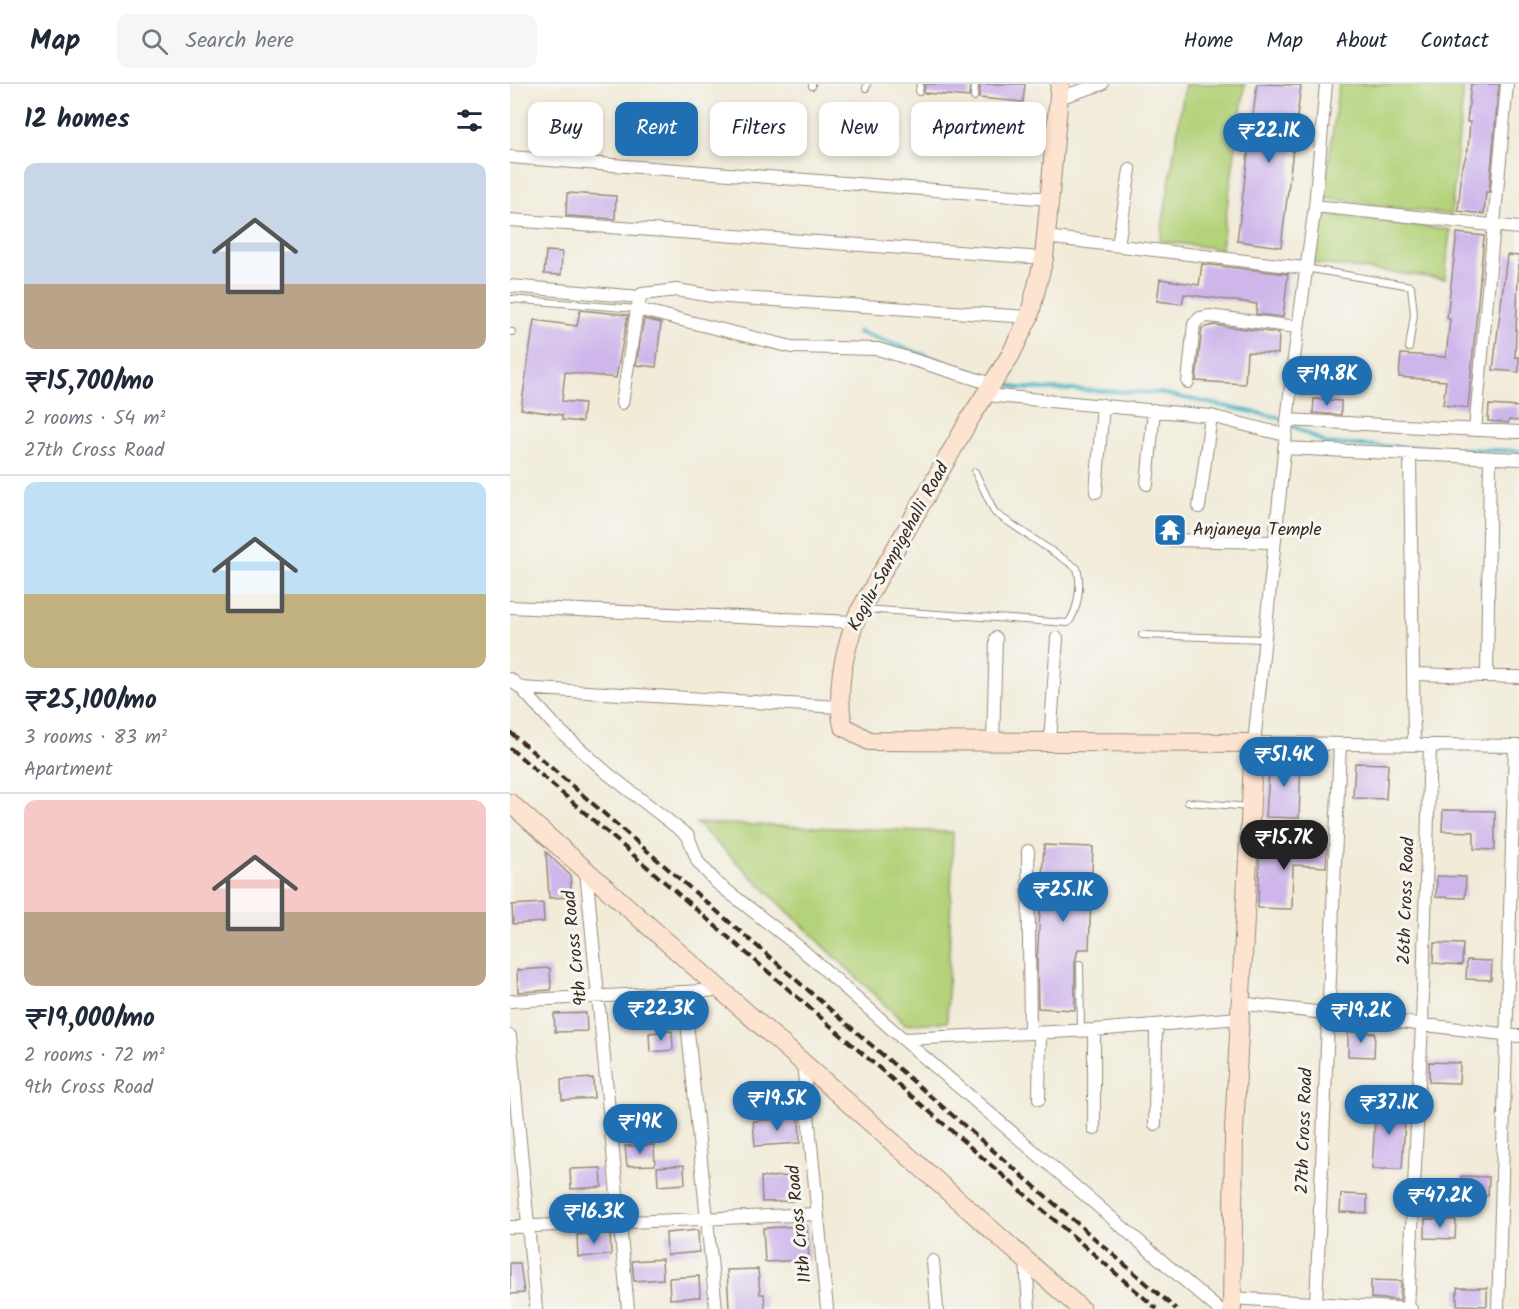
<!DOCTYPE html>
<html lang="en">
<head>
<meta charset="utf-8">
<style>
  :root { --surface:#fff; --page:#f6f6f7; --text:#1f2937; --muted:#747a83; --line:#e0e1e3; --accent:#1f6fb2 }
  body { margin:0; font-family:Kalam,sans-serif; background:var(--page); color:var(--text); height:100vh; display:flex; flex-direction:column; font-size:22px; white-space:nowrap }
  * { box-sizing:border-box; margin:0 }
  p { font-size:20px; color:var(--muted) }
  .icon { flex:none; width:33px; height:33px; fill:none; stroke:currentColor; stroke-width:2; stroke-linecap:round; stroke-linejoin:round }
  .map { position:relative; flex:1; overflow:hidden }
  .sheet { display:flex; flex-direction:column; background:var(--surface); width:510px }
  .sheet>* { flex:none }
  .guide { position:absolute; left:18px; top:18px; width:570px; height:54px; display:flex; gap:12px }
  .price { position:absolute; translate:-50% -51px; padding:0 14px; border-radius:21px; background:var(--accent); color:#fff; font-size:20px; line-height:39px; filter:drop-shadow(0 2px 3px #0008) }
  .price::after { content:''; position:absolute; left:50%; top:36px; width:18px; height:14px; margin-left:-9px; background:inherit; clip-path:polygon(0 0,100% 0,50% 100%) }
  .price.on { background:#222; color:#fff }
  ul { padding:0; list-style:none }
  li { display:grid; align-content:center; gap:12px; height:318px; padding:0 24px }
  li+li { border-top:2px solid var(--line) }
  li span { display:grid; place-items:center; height:186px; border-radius:12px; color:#555 }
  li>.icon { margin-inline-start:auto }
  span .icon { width:108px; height:108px; fill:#fffc; stroke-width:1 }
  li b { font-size:26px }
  h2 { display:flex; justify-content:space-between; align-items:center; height:72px; padding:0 24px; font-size:26px }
  .tag { padding:0 21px; border-radius:12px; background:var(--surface); box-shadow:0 3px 9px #0003; font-size:21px; line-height:54px }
  .tag.on { background:var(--accent); color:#fff }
  header { display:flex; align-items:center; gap:36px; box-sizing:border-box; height:84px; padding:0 30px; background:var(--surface); border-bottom:2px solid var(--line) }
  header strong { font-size:28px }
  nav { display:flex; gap:33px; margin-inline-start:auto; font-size:21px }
  .search { width:420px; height:54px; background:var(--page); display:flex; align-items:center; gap:15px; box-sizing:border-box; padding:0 21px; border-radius:12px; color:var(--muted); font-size:22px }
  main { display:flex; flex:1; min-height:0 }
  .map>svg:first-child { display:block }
  .green { fill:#b4d279; stroke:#787e4c; stroke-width:1.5 }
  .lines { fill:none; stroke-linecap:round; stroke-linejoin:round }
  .stream { stroke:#47b3c4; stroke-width:4 }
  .building { fill:#ceb6eb }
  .lane-casing { stroke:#968a7b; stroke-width:8 }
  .street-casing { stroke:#968a7b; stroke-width:14 }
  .secondary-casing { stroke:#968a7b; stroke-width:20 }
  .lane { stroke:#fff; stroke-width:6 }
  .street { stroke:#fff; stroke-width:12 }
  .secondary { stroke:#fde4d0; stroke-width:18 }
  .rail { stroke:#3b2a1e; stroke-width:4; stroke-dasharray:9 4.5; stroke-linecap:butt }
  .labels { text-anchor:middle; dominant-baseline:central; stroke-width:6; stroke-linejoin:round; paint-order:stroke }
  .poi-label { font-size:18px; fill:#3b2a1e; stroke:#f6f6f2; text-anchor:start }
  .street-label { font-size:18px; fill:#3b2a1e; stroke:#f6f6f2 }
</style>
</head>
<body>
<header>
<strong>Map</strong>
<div class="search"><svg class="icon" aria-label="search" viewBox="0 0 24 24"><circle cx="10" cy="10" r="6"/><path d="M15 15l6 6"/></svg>Search here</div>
<nav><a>Home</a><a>Map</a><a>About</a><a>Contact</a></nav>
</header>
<main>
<section class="sheet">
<h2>12 homes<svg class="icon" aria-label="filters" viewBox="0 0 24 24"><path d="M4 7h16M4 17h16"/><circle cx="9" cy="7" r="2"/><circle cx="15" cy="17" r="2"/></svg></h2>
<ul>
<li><span style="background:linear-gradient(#c9d6e8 65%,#b9a48a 0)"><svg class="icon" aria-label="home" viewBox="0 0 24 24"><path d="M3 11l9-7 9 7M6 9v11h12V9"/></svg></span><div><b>₹15,700/mo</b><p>2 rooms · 54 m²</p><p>27th Cross Road</p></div></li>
<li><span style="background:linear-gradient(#bfe0f5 60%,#c2b280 0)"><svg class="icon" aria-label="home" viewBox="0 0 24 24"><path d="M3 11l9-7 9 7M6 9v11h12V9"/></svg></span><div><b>₹25,100/mo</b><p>3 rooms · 83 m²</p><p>Apartment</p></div></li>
<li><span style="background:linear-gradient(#f6c9c9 60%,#b9a48a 0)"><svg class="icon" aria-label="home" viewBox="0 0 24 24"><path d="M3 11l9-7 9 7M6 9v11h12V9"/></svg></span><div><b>₹19,000/mo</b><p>2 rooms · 72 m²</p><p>9th Cross Road</p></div></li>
</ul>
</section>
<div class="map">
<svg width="1009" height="1225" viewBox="0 0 1009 1225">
  <rect width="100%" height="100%" fill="#f6f6f2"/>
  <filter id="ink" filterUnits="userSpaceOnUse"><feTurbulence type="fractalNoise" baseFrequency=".0167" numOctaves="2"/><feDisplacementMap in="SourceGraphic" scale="12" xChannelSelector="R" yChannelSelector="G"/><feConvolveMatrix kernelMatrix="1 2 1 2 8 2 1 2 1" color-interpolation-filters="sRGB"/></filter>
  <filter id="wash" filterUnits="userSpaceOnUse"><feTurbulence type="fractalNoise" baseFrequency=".008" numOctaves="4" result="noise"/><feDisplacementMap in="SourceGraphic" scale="24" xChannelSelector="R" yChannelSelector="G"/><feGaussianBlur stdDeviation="1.35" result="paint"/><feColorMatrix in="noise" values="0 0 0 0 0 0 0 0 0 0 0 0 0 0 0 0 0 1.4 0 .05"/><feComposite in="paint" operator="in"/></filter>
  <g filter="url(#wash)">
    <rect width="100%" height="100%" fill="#f1ebd8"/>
    <path class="green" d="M675 0H735L711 165 650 157Z
      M829 0H954L941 131 814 114Z
      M813 130 940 146 935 195 803 179Z
      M186 739 443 748 437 938 395 940Z"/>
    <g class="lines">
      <path class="stream" d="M348 248 466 289
        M490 297 508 304 650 309 767 333 775 337
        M781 341 817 360 1009 367"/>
    </g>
    <g id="blocks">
      <path class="building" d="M415 0H460L459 13 414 9Z
        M470 0H515L513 18 469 14Z
        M747 0 791 1 771 163 727 157Z
        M961 0H989L979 108H976L974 130 948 127 952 85 958 65 960 38H957Z
        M57 109 106 112 105 135 56 132Z
        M947 149 974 152 958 324 933 321 936 297 889 293 891 270 936 273 940 235 937 234Z
        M36 167 52 168 51 191 34 190Z
        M997 171 1009 172 1005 273H1009V288L983 286Z
        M692 180 778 190 773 233 746 230 747 220 674 210 672 220 647 217 650 195 689 201Z
        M70 226 118 231 106 294 55 288 52 317 74 319 72 338 52 336V331L11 325 24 236 67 242Z
        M134 235 151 239 146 283 126 281Z
        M704 241 769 249 768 270 737 268 735 300 686 297 692 244Z
        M804 315 831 317V331L803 329Z
        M979 321 1009 323V337L999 336 998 339 978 337Z
        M760 673 791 675 789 734 756 733Z
        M845 679 878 680 876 715 843 714Z
        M933 726 985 727V766L964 765V748L932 747Z
        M750 757 817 762 816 783 783 781 782 825 748 824Z
        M534 761 583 763 579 865H568L565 879V926L528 924 527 876Z
        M36 768 60 791 62 813 39 814Z
        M927 792 956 793 955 814 926 813Z
        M33 819 34 838 3 840 2 821Z
        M924 859 953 860 952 881 923 879Z
        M957 876 982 877 981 896 956 895Z
        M40 884 41 906 8 908 7 886Z
        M76 929 77 947 45 948 44 930Z
        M162 947 163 966 140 968 139 949Z
        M838 948 865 949 864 973 838 972Z
        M919 978 950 979 949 999 919 998Z
        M83 994 84 1014 52 1016 51 996Z
        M866 1020H896L892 1085H862Z
        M289 1034 290 1059 245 1062 243 1037Z
        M144 1061 145 1081 117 1082 115 1062Z
        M174 1081 175 1100 148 1102 147 1083Z
        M91 1084 92 1103 61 1105 60 1085Z
        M282 1092 283 1117 252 1118 251 1093Z
        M951 1092 979 1093 978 1112 950 1111Z
        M831 1110 857 1111V1129L830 1128Z
        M915 1135 946 1136 945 1155 915 1154Z
        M297 1142 299 1176 255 1178 253 1144Z
        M188 1146 189 1168 157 1171 156 1149Z
        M100 1149 101 1171 68 1173 67 1151Z
        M152 1175 153 1195 124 1197 122 1177Z
        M0 1179H10L14 1209 0 1210Z
        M248 1185 250 1210H254L255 1225H219L217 1186Z
        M189 1192 190 1213 160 1215 159 1194Z
        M861 1196 891 1197 890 1216 861 1214Z
        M947 1204H977V1222L947 1221Z"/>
    </g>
  </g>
  <g filter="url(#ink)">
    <use href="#blocks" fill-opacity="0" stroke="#968a7b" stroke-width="1.5"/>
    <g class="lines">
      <defs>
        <path id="lane" d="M302 2V0
          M356 4 357 0
          M409 8 410 0
          M464 13 465 0
          M795 184 901 202 904 230 899 264
          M0 215 127 225
          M0 248H2
          M354 525 558 539C568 527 572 499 567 484L485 429 465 388
          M632 551 753 555
          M678 718 740 723
          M570 880 571 946"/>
        <path id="street" d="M816 0 805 122 783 281 744 659 1009 662
          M548 14 592 0
          M0 73 540 115
          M805 122 1009 144
          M0 136 534 174
          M536 153 794 184
          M608 161 620 86
          M0 202 130 213
          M678 298 684 240 690 234 699 232 787 243
          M482 300 368 265 282 263 127 225 132 210 167 206 202 212 519 233
          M476 311 701 332 775 351
          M112 319 127 225
          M777 336 1009 348
          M965 346 997 0
          M774 364 1009 375
          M900 371 904 660
          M637 400 644 326
          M586 408 593 321
          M689 423 701 332
          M658 456 764 458
          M0 523 344 538
          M903 590 1009 593
          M977 592 980 374
          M0 595 11 604 329 623
          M11 604 49 646 97 689 178 752 188 778 207 799 289 863 393 955
          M483 658 486 554
          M540 658 547 554
          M518 767 520 949
          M76 786 118 1225
          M174 908 206 1225
          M0 917 212 906
          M729 919 1009 952
          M584 946V1045
          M0 952 26 1225
          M293 979 317 1225
          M529 1015 530 949
          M645 1040 646 942
          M0 1143 307 1130
          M516 1176 519 1225
          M423 1177 427 1225
          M721 1214 901 1225
          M806 1219 830 660
          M708 1225 393 955 584 946 729 934
          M898 1225 912 940 920 661
          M988 1225 1005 662"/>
        <path id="secondary" d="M550 0 534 174 519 233 500 272 461 333 348 530C334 566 325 604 333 642L359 657 744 659 724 1047 722 1225
          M0 719 571 1225"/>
      </defs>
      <use href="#lane" class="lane-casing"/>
      <use href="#street" class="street-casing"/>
      <use href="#secondary" class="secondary-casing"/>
      <use href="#lane" class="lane"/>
      <use href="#street" class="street"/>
      <use href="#secondary" class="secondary"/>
      <path class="rail" d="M0 648 666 1225
        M0 664 647 1225"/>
    </g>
  </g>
  <defs>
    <symbol id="temple-square" viewBox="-11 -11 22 22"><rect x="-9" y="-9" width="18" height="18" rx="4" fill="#1f6fb2" stroke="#f6f6f2"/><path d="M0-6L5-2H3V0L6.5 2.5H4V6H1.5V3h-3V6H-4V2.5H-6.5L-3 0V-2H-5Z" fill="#fff"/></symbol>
  </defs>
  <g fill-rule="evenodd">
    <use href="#temple-square" x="641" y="427" width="38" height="38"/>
  </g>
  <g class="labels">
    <g class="poi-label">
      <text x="683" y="446">Anjaneya Temple</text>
    </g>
    <g class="street-label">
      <text transform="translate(389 463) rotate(-61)">Kogilu-Sampigehalli Road</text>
      <text transform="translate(897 817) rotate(-88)">26th Cross Road</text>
      <text transform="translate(66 864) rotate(-96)">9th Cross Road</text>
      <text transform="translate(795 1047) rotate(-88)">27th Cross Road</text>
      <text transform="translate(290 1140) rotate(-96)">11th Cross Road</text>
    </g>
  </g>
</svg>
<b class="price" style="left:759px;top:80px">₹22.1K</b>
<b class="price" style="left:817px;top:323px">₹19.8K</b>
<b class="price" style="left:774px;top:704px">₹51.4K</b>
<b class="price on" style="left:774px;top:787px">₹15.7K</b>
<b class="price" style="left:553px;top:839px">₹25.1K</b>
<b class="price" style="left:151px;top:958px">₹22.3K</b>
<b class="price" style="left:851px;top:960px">₹19.2K</b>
<b class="price" style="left:267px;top:1048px">₹19.5K</b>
<b class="price" style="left:879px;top:1052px">₹37.1K</b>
<b class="price" style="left:130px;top:1071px">₹19K</b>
<b class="price" style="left:930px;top:1145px">₹47.2K</b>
<b class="price" style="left:84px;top:1161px">₹16.3K</b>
<div class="guide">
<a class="tag">Buy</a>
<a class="tag on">Rent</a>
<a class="tag">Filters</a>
<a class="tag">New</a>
<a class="tag">Apartment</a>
</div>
</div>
</main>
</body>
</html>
